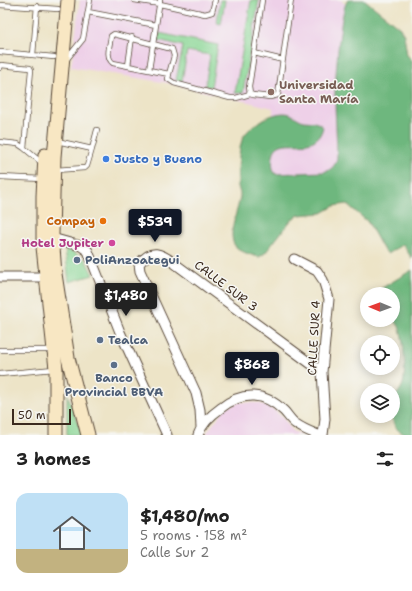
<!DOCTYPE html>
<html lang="en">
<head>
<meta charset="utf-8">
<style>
  :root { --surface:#fff; --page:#f2f2f2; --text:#222; --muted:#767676; --accent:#111827 }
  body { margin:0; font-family:"Shantell Sans",sans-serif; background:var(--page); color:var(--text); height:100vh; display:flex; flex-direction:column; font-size:15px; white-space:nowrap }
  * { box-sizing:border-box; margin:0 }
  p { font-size:13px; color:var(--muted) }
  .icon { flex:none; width:22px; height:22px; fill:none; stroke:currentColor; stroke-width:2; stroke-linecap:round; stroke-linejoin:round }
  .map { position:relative; height:435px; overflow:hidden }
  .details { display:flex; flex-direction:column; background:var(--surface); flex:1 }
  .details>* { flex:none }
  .needle { width:26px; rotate:271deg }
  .tools { position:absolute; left:360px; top:287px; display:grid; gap:8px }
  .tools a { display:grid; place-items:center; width:40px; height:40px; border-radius:50%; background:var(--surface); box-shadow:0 2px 10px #0003; font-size:20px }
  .scale { position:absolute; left:12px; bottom:10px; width:59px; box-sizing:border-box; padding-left:4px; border:2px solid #3b2a1e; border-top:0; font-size:11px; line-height:14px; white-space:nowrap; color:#3b2a1e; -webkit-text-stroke:3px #f6f6f2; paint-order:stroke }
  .price { position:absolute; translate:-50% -34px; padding:0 9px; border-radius:4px; background:var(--accent); color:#fff; font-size:13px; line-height:26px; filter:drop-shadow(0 1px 2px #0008) }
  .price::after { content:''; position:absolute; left:50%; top:24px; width:12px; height:9px; margin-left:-6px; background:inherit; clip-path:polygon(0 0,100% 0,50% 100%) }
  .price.selected { background:#222; color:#fff }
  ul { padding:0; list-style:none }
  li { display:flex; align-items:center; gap:12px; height:100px; padding:0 16px }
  li span { display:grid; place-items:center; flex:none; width:112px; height:80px; border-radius:12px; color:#555 }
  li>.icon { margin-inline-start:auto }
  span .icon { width:48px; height:48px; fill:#fffc; stroke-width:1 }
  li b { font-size:17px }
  h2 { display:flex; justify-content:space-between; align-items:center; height:48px; padding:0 16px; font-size:17px }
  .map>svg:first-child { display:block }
  .built { fill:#eed0e8 }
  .green { fill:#89d694; stroke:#628059 }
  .forest { fill:#6eb77e; stroke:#54704e }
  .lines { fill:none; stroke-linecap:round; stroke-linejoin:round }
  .lane-casing { stroke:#564637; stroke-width:6 }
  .street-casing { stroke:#564637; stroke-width:11 }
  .secondary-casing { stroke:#564637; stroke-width:15 }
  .lane { stroke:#fff; stroke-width:4.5 }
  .street { stroke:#fff; stroke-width:9 }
  .secondary { stroke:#f8e7c3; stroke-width:13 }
  .education-dot { fill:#8d6e63; stroke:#f6f6f2; stroke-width:1.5 }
  .shop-dot { fill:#3f7fe0; stroke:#f6f6f2; stroke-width:1.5 }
  .food-dot { fill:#e8710a; stroke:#f6f6f2; stroke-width:1.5 }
  .hotel-dot { fill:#d1479c; stroke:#f6f6f2; stroke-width:1.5 }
  .service-dot { fill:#5c6f8a; stroke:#f6f6f2; stroke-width:1.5 }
  .labels { text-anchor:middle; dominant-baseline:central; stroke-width:3; stroke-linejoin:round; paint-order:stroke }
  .education-label { font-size:12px; font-weight:bold; fill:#785e54; stroke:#f6f6f2; text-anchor:start }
  .shop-label { font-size:12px; font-weight:bold; fill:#366cbe; stroke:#f6f6f2; text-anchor:start }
  .food-label { font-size:12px; font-weight:bold; fill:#c56008; stroke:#f6f6f2; text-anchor:end }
  .hotel-label { font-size:12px; font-weight:bold; fill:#b23c85; stroke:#f6f6f2; text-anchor:end }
  .service-label { font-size:12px; font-weight:bold; fill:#4e5e75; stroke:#f6f6f2; text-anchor:start }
  .street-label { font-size:12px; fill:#3b2a1e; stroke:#f6f6f2 }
</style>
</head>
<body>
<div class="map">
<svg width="412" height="435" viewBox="0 0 412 435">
  <rect width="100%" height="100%" fill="#f6f6f2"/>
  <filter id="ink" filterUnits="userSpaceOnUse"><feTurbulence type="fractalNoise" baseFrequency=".025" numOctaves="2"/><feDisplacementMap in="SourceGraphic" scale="8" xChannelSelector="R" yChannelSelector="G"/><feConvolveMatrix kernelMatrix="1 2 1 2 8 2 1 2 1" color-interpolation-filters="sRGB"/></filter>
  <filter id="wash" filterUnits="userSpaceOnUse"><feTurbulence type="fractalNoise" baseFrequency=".012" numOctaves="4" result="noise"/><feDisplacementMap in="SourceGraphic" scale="16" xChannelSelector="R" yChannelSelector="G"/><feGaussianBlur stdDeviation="0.9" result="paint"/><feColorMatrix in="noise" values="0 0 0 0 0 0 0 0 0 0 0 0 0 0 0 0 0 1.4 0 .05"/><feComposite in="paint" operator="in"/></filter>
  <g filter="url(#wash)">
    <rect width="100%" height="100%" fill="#ede4c7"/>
    <path class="built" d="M80 0H341L347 6 343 180 271 175 273 108 168 83 71 67Z
      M240 402 259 403 274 410 284 419 292 431 301 435H205L225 408Z"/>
    <path class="green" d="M220 0H225L221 24 217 23Z
      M251 0H259L243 93H235Z
      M159 33 218 45 211 87 205 86 210 55 187 51 182 81 176 80 183 46 158 40Z
      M65 248 85 259 93 275 69 282Z
      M67 393 82 435H67Z"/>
    <path class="forest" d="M348 0H365L400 28 404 35 407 55 412 60V259L403 244 388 254 383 249 368 222 347 204 334 206 322 213 299 215 292 219 265 253 259 257C251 255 236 251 233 242 229 228 238 211 240 197 241 192 237 188 238 183 238 170 238 153 242 140 247 126 275 109 290 114 295 116 299 120 304 121 312 122 317 121 323 127 316 159 276 130 273 156 272 163 272 168 275 174L323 172C332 170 335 166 337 158 337 137 335 117 335 96 335 82 340 7 348 0Z
      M412 270V435C391 435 388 412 395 397 398 393 401 389 403 384 406 371 404 341 400 329 399 325 396 322 393 320V294H372Z"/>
  </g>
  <g filter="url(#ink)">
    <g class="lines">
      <defs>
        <path id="lane" d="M134 0 160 4 205 14 212 12 215 0
          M262 0 249 87 250 94 253 95 270 97 278 95 291 0
          M0 5 58 9
          M88 12 156 25 160 0
          M114 34 172 49 174 56 169 74 113 63C105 57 110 45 111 36Z
          M0 52 54 57
          M254 53 283 60
          M33 55 37 6
          M66 60 83 39 90 0
          M128 66 132 37
          M0 68 1 65 30 68 31 70 24 148 18 144 0 142
          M149 70 156 25
          M169 74 168 79 174 83 230 98H236L250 94
          M24 148 42 163
          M92 149 97 130
          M55 170 85 168 87 166 92 149 57 141
          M0 177 43 179
          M0 350H52
          M0 374 54 369"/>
        <path id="street" d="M52 238 81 246 88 251 120 332 167 435
          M294 259 317 271 323 280 329 299 322 372 325 419 323 435
          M0 277H45
          M201 427 200 410 196 393 140 271 139 264C151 248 161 253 174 263L322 372
          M198 435C202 423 211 415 221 408 242 391 265 392 284 411 288 415 291 421 296 424 303 429 311 432 318 435"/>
        <path id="secondary" d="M68 0 54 157 52 234 55 274 68 358 88 435
          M45 155 43 196V247L56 369V435"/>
      </defs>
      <use href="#lane" class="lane-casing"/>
      <use href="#street" class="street-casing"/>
      <use href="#secondary" class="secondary-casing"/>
      <use href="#lane" class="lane"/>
      <use href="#street" class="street"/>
      <use href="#secondary" class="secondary"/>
    </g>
  </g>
  <circle class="education-dot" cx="271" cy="92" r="4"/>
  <circle class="shop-dot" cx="106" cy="159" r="4"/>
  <circle class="food-dot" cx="103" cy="221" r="4"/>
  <circle class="hotel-dot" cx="112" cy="243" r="4"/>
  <g class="service-dot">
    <circle cx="77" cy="260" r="4"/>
    <circle cx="100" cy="340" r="4"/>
    <circle cx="114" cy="365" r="4"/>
  </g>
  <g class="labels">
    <g class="education-label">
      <text x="279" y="85">Universidad<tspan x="279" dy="14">Santa María</tspan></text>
    </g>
    <g class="shop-label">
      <text x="114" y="159">Justo y Bueno</text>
    </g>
    <g class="food-label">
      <text x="95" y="221">Compay</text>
    </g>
    <g class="hotel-label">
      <text x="104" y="243">Hotel Jupiter</text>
    </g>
    <g class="service-label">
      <text x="85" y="260">PoliAnzoategui</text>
      <text x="108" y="340">Tealca</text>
      <text x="114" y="378" text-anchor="middle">Banco<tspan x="114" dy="14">Provincial BBVA</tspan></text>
    </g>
    <g class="street-label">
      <text transform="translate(226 286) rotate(37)">CALLE SUR 3</text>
      <text transform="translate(314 338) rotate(-87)">CALLE SUR 4</text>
    </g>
  </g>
</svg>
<div class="tools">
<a><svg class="needle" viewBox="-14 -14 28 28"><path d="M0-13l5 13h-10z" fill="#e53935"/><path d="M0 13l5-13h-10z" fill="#767676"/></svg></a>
<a><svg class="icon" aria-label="locate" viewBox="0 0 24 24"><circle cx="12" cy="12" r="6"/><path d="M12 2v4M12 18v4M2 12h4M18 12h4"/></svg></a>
<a><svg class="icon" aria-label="layers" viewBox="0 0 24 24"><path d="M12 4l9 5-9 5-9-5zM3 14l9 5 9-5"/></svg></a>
</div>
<div class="scale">50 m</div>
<b class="price" style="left:155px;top:243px">$539</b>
<b class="price selected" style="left:126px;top:317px">$1,480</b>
<b class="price" style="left:252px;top:386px">$868</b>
</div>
<section class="details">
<h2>3 homes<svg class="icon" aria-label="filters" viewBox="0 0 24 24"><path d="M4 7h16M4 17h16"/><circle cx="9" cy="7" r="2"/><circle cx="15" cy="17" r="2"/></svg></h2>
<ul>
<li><span style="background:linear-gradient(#bfe0f5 70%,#c2b280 0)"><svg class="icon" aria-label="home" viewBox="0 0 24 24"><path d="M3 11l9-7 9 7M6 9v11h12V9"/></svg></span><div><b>$1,480/mo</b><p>5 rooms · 158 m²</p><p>Calle Sur 2</p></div></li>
</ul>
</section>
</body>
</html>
